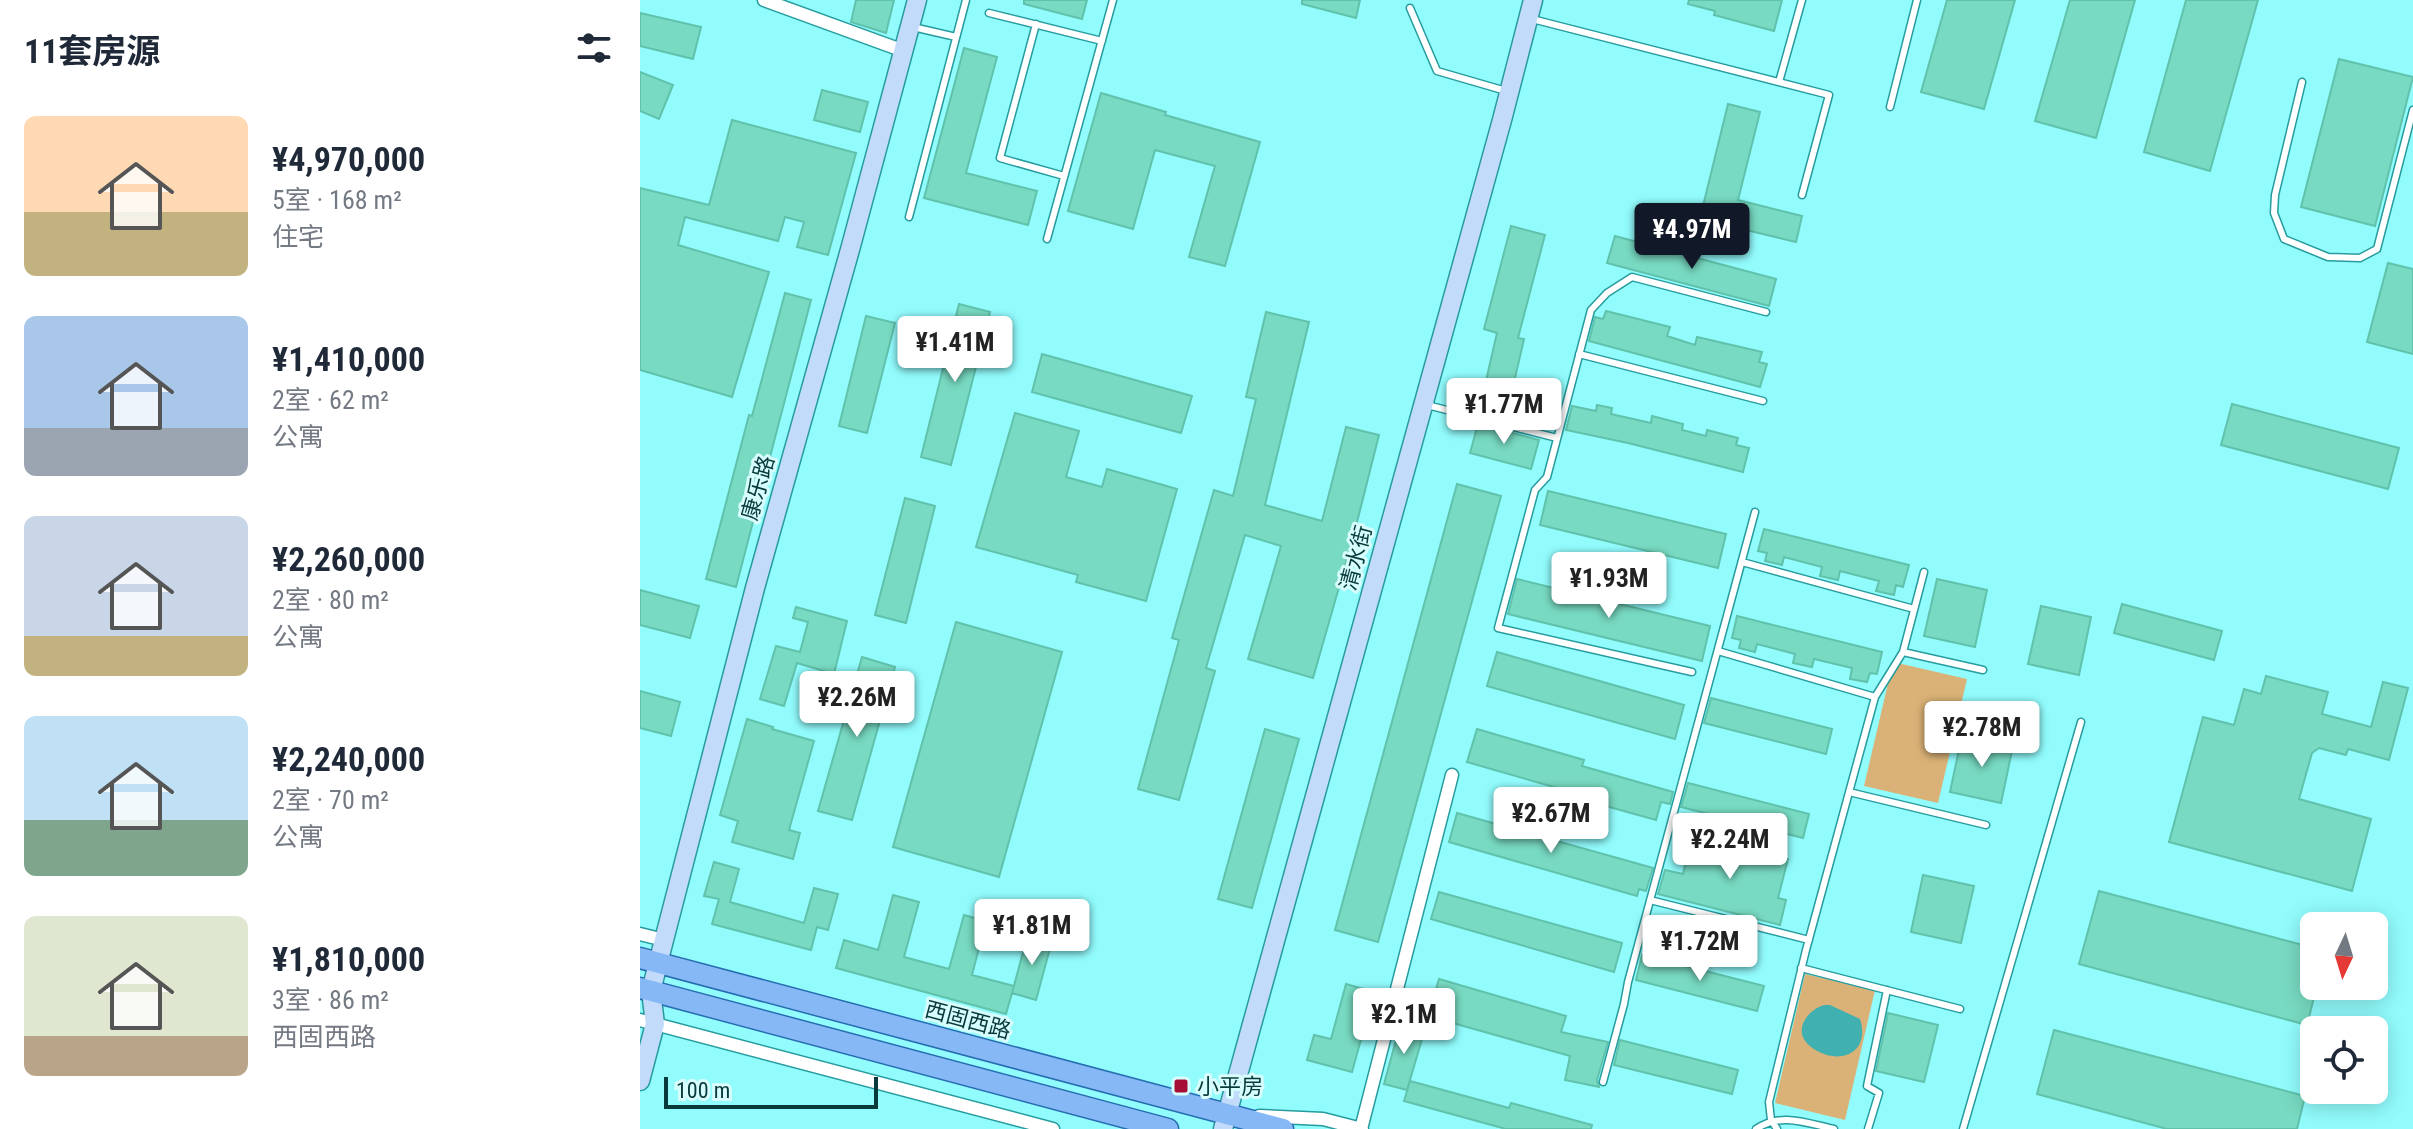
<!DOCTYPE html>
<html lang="zh">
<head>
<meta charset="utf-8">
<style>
  :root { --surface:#fff; --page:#f6f6f7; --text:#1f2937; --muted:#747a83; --accent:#111827 }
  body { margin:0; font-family:"Roboto Condensed","Noto Sans SC",sans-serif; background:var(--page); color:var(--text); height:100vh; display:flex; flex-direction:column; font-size:30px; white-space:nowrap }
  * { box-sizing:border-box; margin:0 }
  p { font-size:26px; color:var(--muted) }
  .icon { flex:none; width:44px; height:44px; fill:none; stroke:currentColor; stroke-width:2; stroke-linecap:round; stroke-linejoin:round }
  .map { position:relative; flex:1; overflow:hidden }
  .details { display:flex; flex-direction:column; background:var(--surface); width:640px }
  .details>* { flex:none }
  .needle { width:52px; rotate:184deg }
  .tools { position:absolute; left:1660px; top:912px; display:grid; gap:16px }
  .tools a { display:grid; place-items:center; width:88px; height:88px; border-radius:12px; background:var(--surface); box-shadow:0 4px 20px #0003; font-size:40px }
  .scale { position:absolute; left:24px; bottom:20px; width:214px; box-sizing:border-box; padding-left:8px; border:4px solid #093a3b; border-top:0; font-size:22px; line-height:28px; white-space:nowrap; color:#093a3b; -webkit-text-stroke:6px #d7fdfd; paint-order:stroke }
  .price { position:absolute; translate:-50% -68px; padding:0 18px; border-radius:8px; background:#fff; color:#222; font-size:26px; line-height:52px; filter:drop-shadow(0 2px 4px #0008) }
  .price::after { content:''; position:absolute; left:50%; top:48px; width:24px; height:18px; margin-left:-12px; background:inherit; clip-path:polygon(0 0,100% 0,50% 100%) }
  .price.current { background:var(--accent); color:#fff }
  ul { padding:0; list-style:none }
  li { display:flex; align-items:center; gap:24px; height:200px; padding:0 24px }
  li span { display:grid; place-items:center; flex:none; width:224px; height:160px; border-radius:12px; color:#555 }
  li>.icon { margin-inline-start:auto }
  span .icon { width:96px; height:96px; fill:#fffc; stroke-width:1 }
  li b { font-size:34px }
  h2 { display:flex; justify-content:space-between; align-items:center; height:96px; padding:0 24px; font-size:34px }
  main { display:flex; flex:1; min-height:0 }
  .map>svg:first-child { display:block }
  .green { fill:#dab277 }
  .water { fill:#40b0b1 }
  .building { fill:#78dac2; stroke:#60c2ab; stroke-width:2 }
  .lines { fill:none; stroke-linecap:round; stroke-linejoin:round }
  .lane-casing { stroke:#269c9e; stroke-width:9 }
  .street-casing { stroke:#269c9e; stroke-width:15 }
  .secondary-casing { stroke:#269c9e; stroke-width:21 }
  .primary-casing { stroke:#266db1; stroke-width:23 }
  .lane { stroke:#fff; stroke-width:6 }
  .street { stroke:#fff; stroke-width:12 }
  .secondary { stroke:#c3dbfa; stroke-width:18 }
  .primary { stroke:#86b8f6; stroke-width:20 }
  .poi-dot { fill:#a70e35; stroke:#d7fdfd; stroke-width:3 }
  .labels { text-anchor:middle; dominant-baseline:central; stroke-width:6; stroke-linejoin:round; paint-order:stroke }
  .street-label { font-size:22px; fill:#093a3b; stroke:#d7fdfd }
  .poi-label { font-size:22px; fill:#093a3b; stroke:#d7fdfd; text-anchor:start }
</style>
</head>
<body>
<main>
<section class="details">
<h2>11套房源<svg class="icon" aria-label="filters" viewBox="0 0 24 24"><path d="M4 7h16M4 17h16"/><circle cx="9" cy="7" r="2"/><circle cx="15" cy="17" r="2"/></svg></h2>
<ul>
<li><span style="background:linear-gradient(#ffd9b3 60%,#c2b280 0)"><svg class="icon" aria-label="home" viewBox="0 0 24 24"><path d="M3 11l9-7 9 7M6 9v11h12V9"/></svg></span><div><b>¥4,970,000</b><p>5室 · 168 m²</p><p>住宅</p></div></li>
<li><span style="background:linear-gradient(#a9c7e8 70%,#9aa5b1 0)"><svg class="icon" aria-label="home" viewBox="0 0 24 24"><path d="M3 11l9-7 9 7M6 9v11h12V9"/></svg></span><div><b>¥1,410,000</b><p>2室 · 62 m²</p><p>公寓</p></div></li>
<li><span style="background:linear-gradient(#c9d6e8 75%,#c2b280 0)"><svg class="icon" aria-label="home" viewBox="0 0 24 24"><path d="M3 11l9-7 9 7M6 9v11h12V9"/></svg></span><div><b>¥2,260,000</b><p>2室 · 80 m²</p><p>公寓</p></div></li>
<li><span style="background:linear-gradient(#bfe0f5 65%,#7fa58c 0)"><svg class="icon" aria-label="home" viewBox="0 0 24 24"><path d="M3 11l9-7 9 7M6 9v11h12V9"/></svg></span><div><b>¥2,240,000</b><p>2室 · 70 m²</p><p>公寓</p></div></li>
<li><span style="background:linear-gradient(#dfe7d0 75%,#b9a48a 0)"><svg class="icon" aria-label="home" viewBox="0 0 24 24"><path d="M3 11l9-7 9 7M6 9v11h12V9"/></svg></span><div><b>¥1,810,000</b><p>3室 · 86 m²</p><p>西固西路</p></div></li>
</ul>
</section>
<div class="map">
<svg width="1773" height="1129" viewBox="0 0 1773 1129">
  <rect width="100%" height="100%" fill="#92fcfd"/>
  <path class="green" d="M1253 662 1327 679 1298 803 1224 786Z
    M1165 974 1235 990 1205 1120 1135 1103Z"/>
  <path class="water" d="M1184 1005H1190L1220 1019C1231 1054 1198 1067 1171 1047 1152 1033 1165 1011 1184 1005Z"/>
  <path class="building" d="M216 0H254L246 33 211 22Z
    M384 0H447L442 19 384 4Z
    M662 0H720L716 18 662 4Z
    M1049 0H1142L1134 31 1074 15 1075 11 1048 4Z
    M1307 0H1375L1344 109 1281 92Z
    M1430 0H1495L1456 138 1395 121Z
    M1546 0H1618L1570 171 1504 152Z
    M0 13 61 27 53 59 0 46Z
    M324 48 357 57 326 173 397 191 388 225 284 198Z
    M1699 59 1773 77 1735 226 1661 207Z
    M0 72 33 85 19 119 0 111Z
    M182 90 228 102 220 132 174 120Z
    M461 93 526 112 525 115 620 142 585 266 549 257 575 166 515 150 493 229 428 211Z
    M1088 104 1120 112 1098 200 1162 216 1156 242 1102 229 1105 217 1063 206Z
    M92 120 216 153 188 255 157 247 164 222 145 217 138 241 45 217 38 245 129 272 92 397 0 370V188L69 205Z
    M871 226 905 235 878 338 884 339 872 391 920 404 914 427 902 426V428L841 413 842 410 834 408 840 384 845 385 857 333 844 329Z
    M975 236 1136 279 1129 306 967 263Z
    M1748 263 1773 269V354L1727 342Z
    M145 293 171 300 96 587 66 579 109 415 112 416Z
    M319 304 350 312 311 465 281 457Z
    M966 311 1030 327 1027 336 1055 345 1057 337 1122 352 1119 362 1127 364 1120 387 949 341 955 317 963 319Z
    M626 312 669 322 625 505 682 521 706 427 739 435 712 542 673 678 608 659 641 546 605 535 566 668 575 671 539 800 498 789 539 640 532 638 574 490 593 496 616 399 606 397Z
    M226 316 255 323 227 433 199 426Z
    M402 354 552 396 541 433 392 392Z
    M1592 404 1759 448 1748 489 1581 445Z
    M957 405 972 408 971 414 1011 423 1012 416 1043 424 1042 430 1066 436 1067 430 1098 438 1096 445 1109 448 1103 472 988 443 926 430 932 406 956 411Z
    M375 413 439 431 426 477 462 487 467 469 537 489 506 601 436 582 438 575 336 547Z
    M838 424 899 440 891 469 830 453Z
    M817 484 861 496 738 942 695 930Z
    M908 491 1086 534 1078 568 900 525Z
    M265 498 295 506 266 623 235 615Z
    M1124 529 1269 565 1263 587 1256 585 1254 595 1236 591 1239 581 1200 571 1198 580 1180 576 1182 567 1144 557 1142 565 1125 561 1127 553 1118 551Z
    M877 579 1070 626 1062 661 868 614Z
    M1297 579 1347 590 1335 647 1284 636Z
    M0 590 59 606 50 638 0 625Z
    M1482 604 1582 631 1574 660 1474 633Z
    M1401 606 1451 617 1439 675 1388 664Z
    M156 607 207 621 194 674 157 663 144 706 120 699 136 646 160 652 168 622 153 618Z
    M1097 616 1242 652 1237 674 1230 673 1227 682 1210 679 1212 668 1174 659 1172 667 1153 663 1155 654 1117 644 1115 652 1099 648 1101 640 1092 638Z
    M316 622 422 652 359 877 253 847Z
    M857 652 1044 705 1035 739 847 686Z
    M222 657 255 667 212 820 178 811Z
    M1626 676 1688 692 1682 714 1731 727 1743 682 1768 688 1749 760 1708 749 1706 755 1679 748 1672 753 1659 799 1731 819 1712 891 1529 842 1563 717 1594 725 1604 689 1621 694Z
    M0 691 40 702 31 736 0 728Z
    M1071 698 1192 729 1186 754 1064 723Z
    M107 719 133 727 132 729 174 741 149 830 160 833 153 859 92 842 98 821 80 815Z
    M625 729 659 739 612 908 578 899Z
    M837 729 944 760 942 766 1033 792 1030 804 1021 802 1016 820 937 798 938 794 827 762Z
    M1322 735 1373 746 1361 803 1310 792Z
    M1048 783 1169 814 1163 838 1041 807Z
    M817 813 1013 868 1006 891 999 889 997 896 809 842Z
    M1052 836 1148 859 1138 898 1146 900 1140 925 1018 894 1025 870 1043 874Z
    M74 862 99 869 90 902 164 923 174 888 198 894 188 930 177 927 171 950 72 924 79 899 64 896Z
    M1283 875 1334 886 1321 943 1271 932Z
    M1459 891 1674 948V986H1677L1667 1025 1439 964Z
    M799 892 982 943 974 972 791 919Z
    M253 895 279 902 264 957 309 969 324 915 346 921 332 975 374 986 366 1014 196 968 204 940 238 950Z
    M388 934 412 941 396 1000 372 993Z
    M1002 955 1124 986 1117 1011 996 980Z
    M799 979 926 1016 921 1032 968 1042 957 1080 959 1087 925 1080 930 1056 788 1016Z
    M706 984 734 992 712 1072 667 1060 674 1035 691 1039Z
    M1248 1013 1298 1025 1284 1082 1236 1071Z
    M761 1022 785 1029 767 1090 744 1084Z
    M1414 1030 1665 1096 1657 1129H1527L1397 1094Z
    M980 1040 1098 1070 1092 1094 974 1065Z
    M770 1081 869 1108 871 1103 952 1125 951 1129H866L764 1101Z"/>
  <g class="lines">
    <defs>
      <path id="lane" d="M770 8 797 71 866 91
        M349 13 462 41
        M892 19 1189 95 1162 195
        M396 24 360 158 424 176
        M273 27 316 37
        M1139 82 1162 0
        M1662 82 1635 195 1634 213 1644 239 1688 257 1720 258 1737 249 1773 110
        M1250 107 1277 0
        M269 217 326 0
        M407 239 473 0
        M939 354 1123 401
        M787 405 917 438
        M1102 562 1274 609
        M1078 651 1235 697
        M1263 652 1343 670
        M1052 672 858 628 895 490 907 477 951 310 967 293 992 277 1126 312
        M1209 792 1346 825
        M1010 900 1169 940
        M1161 968 1320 1009
        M963 1082 984 1004 988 982 1115 512
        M1116 1129C1141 1112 1166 1123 1194 1129
        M1137 1129 1131 1120 1129 1102 1166 950 1235 697 1263 652 1284 572
        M1228 1129 1239 1093 1227 1086 1247 990
        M1323 1129 1441 722"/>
      <path id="street" d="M124 0 264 51
        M0 934 24 940
        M0 1020 413 1129
        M619 1116 683 1119 722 1129
        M721 1129 812 775"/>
      <path id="secondary" d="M0 1081 15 1024 11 991 24 940 115 588 211 246 277 0
        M583 1129 862 120 893 0"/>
      <path id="primary" d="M0 958 643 1129
        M0 988 528 1129"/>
    </defs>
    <use href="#lane" class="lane-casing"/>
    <use href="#street" class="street-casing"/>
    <use href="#secondary" class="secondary-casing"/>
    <use href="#primary" class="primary-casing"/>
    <use href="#lane" class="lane"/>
    <use href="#street" class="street"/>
    <use href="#secondary" class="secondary"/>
    <use href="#primary" class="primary"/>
  </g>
  <rect class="poi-dot" x="533" y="1078" width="16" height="16" rx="4"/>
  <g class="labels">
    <g class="street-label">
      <text transform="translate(118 488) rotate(-74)">康乐路</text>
      <text transform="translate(716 558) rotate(-75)">清水街</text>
      <text transform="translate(328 1020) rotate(15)">西固西路</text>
    </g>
    <g class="poi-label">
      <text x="557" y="1086">小平房</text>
    </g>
  </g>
</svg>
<div class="tools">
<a><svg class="needle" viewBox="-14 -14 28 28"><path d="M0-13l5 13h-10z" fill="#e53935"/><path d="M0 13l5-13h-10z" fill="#747a83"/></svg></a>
<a><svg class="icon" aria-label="locate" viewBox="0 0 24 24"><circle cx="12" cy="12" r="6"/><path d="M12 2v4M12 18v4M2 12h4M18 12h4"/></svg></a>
</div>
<div class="scale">100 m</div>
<b class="price current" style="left:1052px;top:271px">¥4.97M</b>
<b class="price" style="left:315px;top:384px">¥1.41M</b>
<b class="price" style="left:864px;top:446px">¥1.77M</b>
<b class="price" style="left:969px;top:620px">¥1.93M</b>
<b class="price" style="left:217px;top:739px">¥2.26M</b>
<b class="price" style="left:1342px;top:769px">¥2.78M</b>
<b class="price" style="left:911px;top:855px">¥2.67M</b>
<b class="price" style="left:1090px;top:881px">¥2.24M</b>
<b class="price" style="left:392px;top:967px">¥1.81M</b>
<b class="price" style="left:1060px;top:983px">¥1.72M</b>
<b class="price" style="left:764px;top:1056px">¥2.1M</b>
</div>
</main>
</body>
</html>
